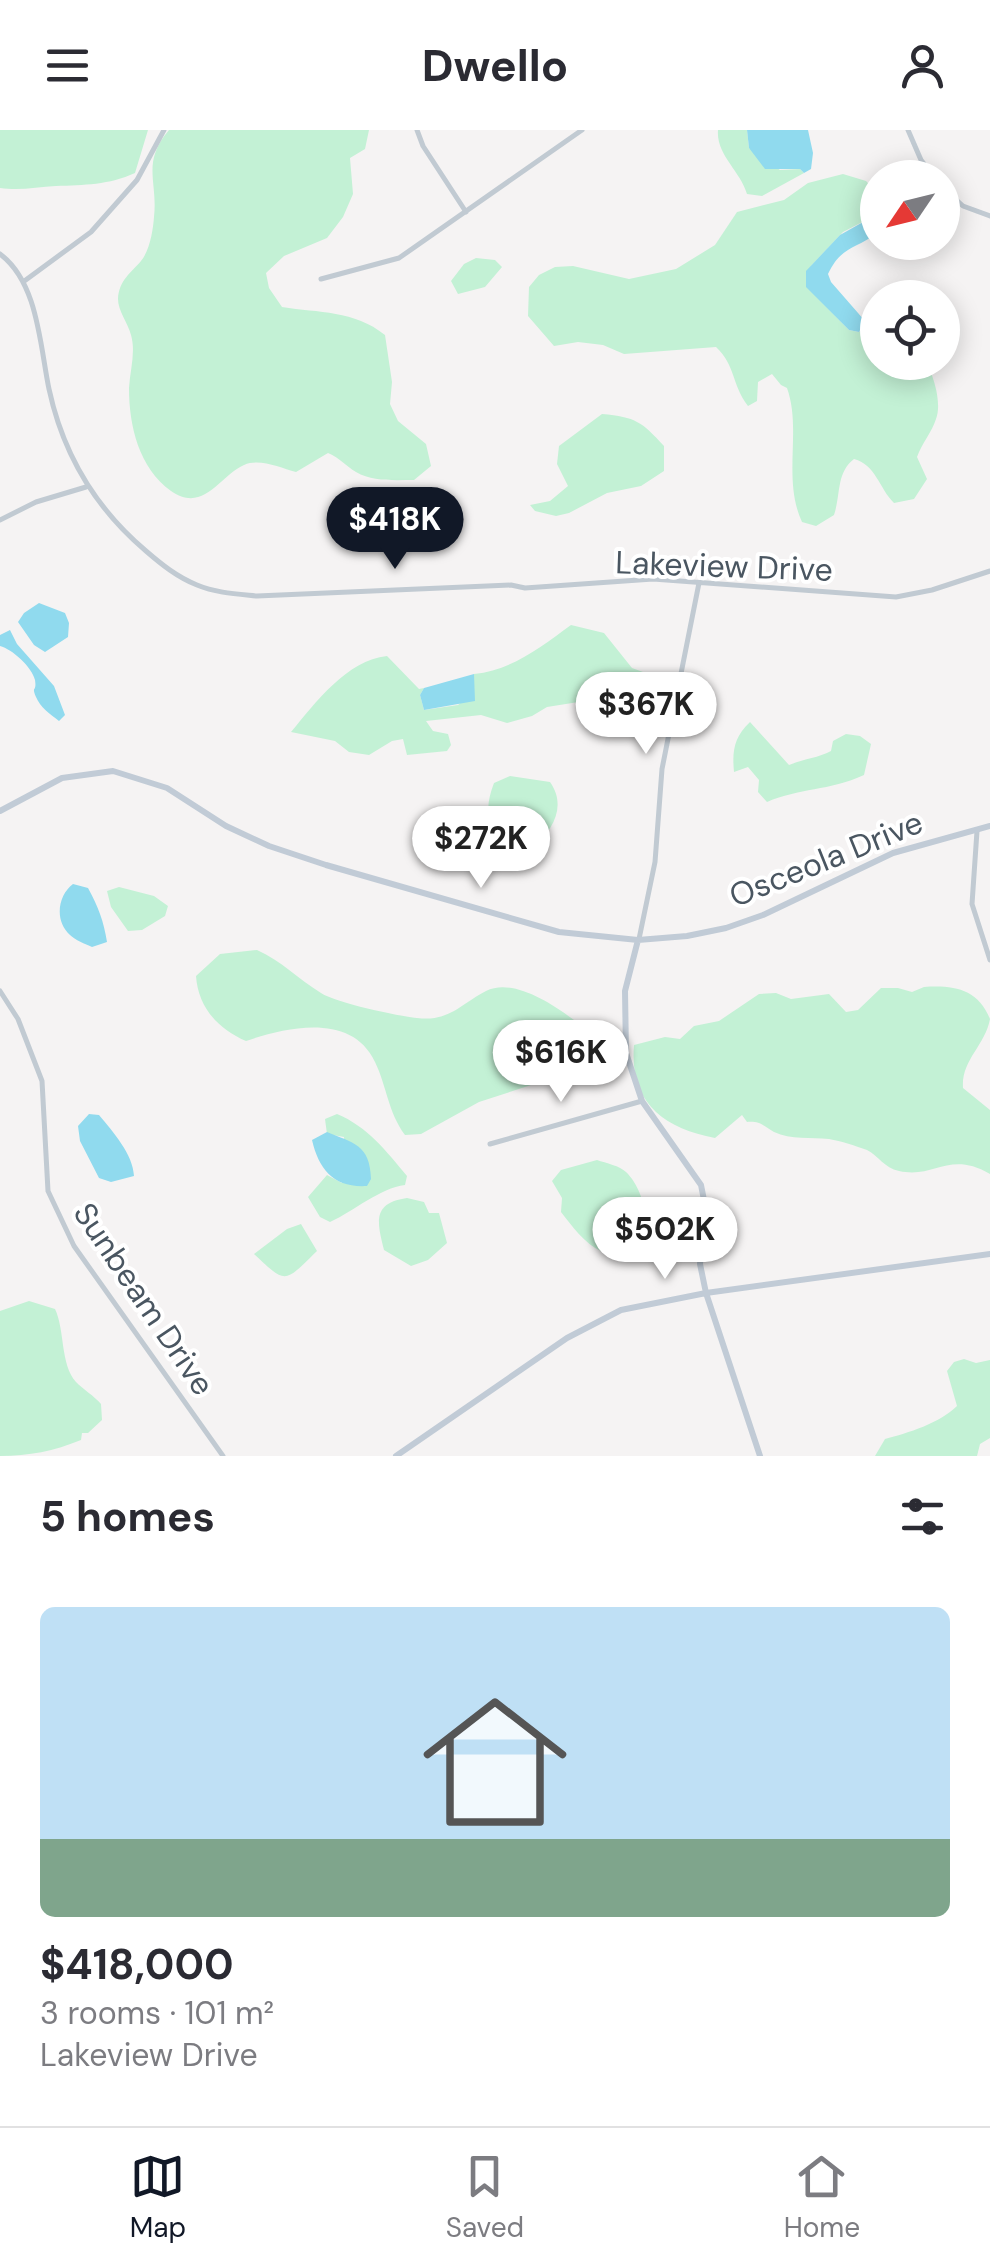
<!DOCTYPE html>
<html lang="en">
<head>
<meta charset="utf-8">
<style>
  :root { --surface:#fff; --page:#f2f2f3; --text:#2b2b33; --muted:#7c7c81; --line:#e1e1e2; --accent:#111827 }
  body { margin:0; font-family:"DM Sans",sans-serif; background:var(--page); color:var(--text); height:100vh; display:flex; flex-direction:column; font-size:38px; white-space:nowrap }
  * { box-sizing:border-box; margin:0 }
  p { font-size:32px; color:var(--muted) }
  .icon { flex:none; width:55px; height:55px; fill:none; stroke:currentColor; stroke-width:2; stroke-linecap:round; stroke-linejoin:round }
  .map { position:relative; height:1326px; overflow:hidden }
  .sheet { display:flex; flex-direction:column; background:var(--surface); flex:1 }
  .sheet>* { flex:none }
  .needle { width:65px; rotate:235deg }
  .controls { position:absolute; left:860px; top:30px; display:grid; gap:20px }
  .controls a { display:grid; place-items:center; width:100px; height:100px; border-radius:50%; background:var(--surface); box-shadow:0 5px 25px #0003; font-size:50px }
  .price { position:absolute; translate:-50% -85px; padding:0 22px; border-radius:35px; background:#fff; color:#222; font-size:32px; line-height:65px; filter:drop-shadow(0 2px 5px #0008) }
  .price::after { content:''; position:absolute; left:50%; top:60px; width:30px; height:22px; margin-left:-15px; background:inherit; clip-path:polygon(0 0,100% 0,50% 100%) }
  .price.on { background:var(--accent); color:#fff }
  ul { padding:0; list-style:none }
  li { display:grid; align-content:center; gap:20px; height:530px; padding:0 40px }
  li+li { border-top:2px solid var(--line) }
  li span { display:grid; place-items:center; height:310px; border-radius:15px; color:#555 }
  li>.icon { margin-inline-start:auto }
  span .icon { width:180px; height:180px; fill:#fffc; stroke-width:1 }
  li b { font-size:42px }
  h2 { display:flex; justify-content:space-between; align-items:center; height:120px; padding:0 40px; font-size:42px }
  header { display:flex; justify-content:space-between; align-items:center; height:130px; padding:0 40px; background:var(--surface); font-size:45px; font-weight:700 }
  .menu { display:flex; justify-content:space-around; align-items:center; height:140px; border-top:2px solid var(--line); background:var(--surface); font-size:28px; color:var(--muted) }
  .menu a { display:grid; justify-items:center; gap:5px }
  .menu .on { color:var(--accent) }
  .map>svg:first-child { display:block }
  .green { fill:#c3f1d5 }
  .water { fill:#90daee }
  .lines { fill:none; stroke-linecap:round; stroke-linejoin:round }
  .street { stroke:#c1cad2; stroke-width:5 }
  .secondary { stroke:#c1cbd6; stroke-width:6 }
  .labels { text-anchor:middle; dominant-baseline:central; stroke-width:8; stroke-linejoin:round; paint-order:stroke }
  .street-label { font-size:32px; fill:#4a5661; stroke:#fff }
</style>
</head>
<body>
<header><svg class="icon" aria-label="menu" viewBox="0 0 24 24"><path d="M4 6h16M4 12h16M4 18h16"/></svg>Dwello<svg class="icon" aria-label="person" viewBox="0 0 24 24"><circle cx="12" cy="8" r="4"/><path d="M4 21q1-7 8-7t8 7"/></svg></header>
<div class="map">
<svg width="990" height="1326" viewBox="0 0 990 1326">
  <rect width="100%" height="100%" fill="#f5f3f3"/>
  <path class="green" d="M0 0H148L135 43C109 55 84 55 56 56 37 57 20 61 0 58Z
    M169 0H369L365 19 350 28 353 64 343 87 327 108 284 126 266 143 269 158 282 177C319 183 354 180 385 205L392 252 390 274 398 291 426 314 431 336 414 350C395 350 373 352 356 342 346 336 340 328 328 323L296 342C280 338 260 328 244 335 220 345 204 384 171 361 139 338 129 296 129 258 130 240 136 222 131 205 128 193 118 181 118 169 119 150 131 143 141 131 150 120 153 100 154 87 158 51 141 33 169 0Z
    M718 0H747L749 18 780 40 800 39 804 43 762 66 747 64C740 40 716 25 718 0Z
    M843 44 866 51 877 63V78L872 87 843 102 811 136 807 157 849 200 859 202 869 189 877 194 878 232 927 233C934 248 942 273 936 289 932 302 922 313 917 327L927 349 914 369 894 373C879 358 876 335 854 329 836 343 841 364 834 385L816 396 802 392C782 349 802 300 787 258L781 255 772 244 758 252 757 271 748 276C731 253 736 236 716 217L624 224 603 215 578 212 554 216 528 186 529 157 539 145 555 137 573 136 629 149 676 139 715 115 737 82 784 70 808 53Z
    M476 128 495 130 502 137 485 157 458 164 451 151 464 134Z
    M602 284C636 287 642 292 664 316V341L641 356 607 363 569 383 556 386 535 381 530 375 550 371 568 356 557 334 559 316Z
    M571 495 604 503 632 538 643 542 650 554 649 568 621 574 591 570 547 577 532 586 507 593 481 585 426 591 433 601 448 604 451 615 447 621 407 625 403 609 392 611 369 625 349 622 335 611 291 602C315 573 347 530 387 526L419 559 424 558 420 565 424 580 458 575 474 562V544C512 540 541 517 571 495Z
    M750 592 789 635C803 629 818 628 831 621L833 611 846 604 860 606 871 614 864 645C829 661 799 658 767 672L758 662 759 650 748 637 734 642C732 621 734 607 750 592Z
    M510 646 550 652C567 676 553 700 533 717L496 704C485 685 487 672 494 653Z
    M119 757 154 766 168 776 165 786 142 800 128 801 111 777 107 761Z
    M257 820C282 831 298 849 321 863 336 873 398 886 417 888 449 892 461 874 486 861 520 844 575 890 600 911L596 925 574 941 479 972 421 1004 405 1005C388 982 387 957 375 932 352 882 286 897 246 911 218 899 198 877 196 846L220 824Z
    M924 857C954 855 978 859 990 889 985 916 961 930 963 958L990 980V1044C949 1020 935 1049 899 1041 884 1038 879 1026 867 1020 856 1016 841 1011 829 1009 811 1007 791 1010 774 1002 763 996 761 991 747 992L742 985 715 1008C663 998 629 972 634 915L665 907 680 909 694 896 719 891 759 864 776 863 791 869 829 864 846 882 858 880 881 858H898L912 862Z
    M337 984C368 997 386 1021 407 1046L405 1055C380 1058 354 1081 330 1092L320 1087 308 1067 327 1045 342 1053 344 1007 327 1004 325 989Z
    M597 1030C606 1033 620 1036 626 1042 648 1063 659 1121 616 1121 612 1122 604 1122 601 1121 585 1114 572 1096 561 1082L562 1068 552 1051 561 1040Z
    M407 1068 424 1072 429 1083H439L447 1113 428 1130 411 1136 384 1120C377 1092 372 1073 407 1068Z
    M301 1094 317 1121C284 1153 287 1155 254 1124L287 1099Z
    M29 1171 55 1179C65 1200 60 1234 76 1252 83 1259 94 1266 101 1274L102 1290 88 1303H82L81 1310C54 1321 29 1326 0 1326V1181Z
    M964 1229 976 1233 990 1230V1308L980 1314 977 1326H875L885 1309C908 1303 940 1293 957 1276L947 1241 954 1232Z"/>
  <path class="water" d="M747 0H808L813 23 811 39 804 43 800 39H765L749 18Z
    M877 78V103C855 120 842 115 828 144L831 152 865 191 859 202 849 200 806 157V141L840 105 872 87Z
    M39 473 65 483 69 493 68 507 45 522 34 515 18 492 24 483Z
    M10 500 17 514 54 556 65 585 59 591C50 584 40 577 36 567 31 555 37 563 35 550 32 537 12 519 0 516V505Z
    M474 544 475 571 424 580 420 565 424 558Z
    M73 754 88 758C98 776 104 792 107 812L92 817C85 814 75 810 70 805 54 791 58 765 73 754Z
    M89 984 99 985C113 1002 133 1024 134 1046L111 1052 99 1048 80 1011 78 996Z
    M327 1002C353 1013 370 1014 371 1049L367 1056C334 1058 319 1040 312 1010Z"/>
  <g class="lines">
    <path class="street" d="M417 0 423 16 466 82
      M908 0 921 30 935 48
      M942 57 963 76 990 86
      M0 124C38 152 40 216 49 259 63 324 94 377 146 421 161 434 177 447 197 455 216 463 237 464 257 466L511 455 525 458 653 449 896 467 932 460 990 441
      M321 149 399 128 582 0
      M23 152 91 102 137 50 164 0
      M0 390 36 372 86 357
      M977 701 972 774 990 830
      M639 809 655 732 662 639 699 453
      M0 861 18 889 42 951 48 1061 74 1116 223 1326
      M490 1014 642 971"/>
    <path class="secondary" d="M0 681 62 648 113 641 167 658 226 696 269 716 326 735 559 802 638 810 687 806 726 798 763 785 893 723 990 696
      M638 810 625 861 626 923 642 971 701 1055 705 1075 700 1134 706 1163 760 1326
      M396 1326 567 1208 621 1180 706 1163 990 1124"/>
  </g>
  <g class="labels">
    <g class="street-label">
      <text transform="translate(724 436) rotate(2)">Lakeview Drive</text>
      <text transform="translate(826 729) rotate(-22)">Osceola Drive</text>
      <text transform="translate(144 1169) rotate(56)">Sunbeam Drive</text>
    </g>
  </g>
</svg>
<div class="controls">
<a><svg class="needle" viewBox="-14 -14 28 28"><path d="M0-13l5 13h-10z" fill="#e53935"/><path d="M0 13l5-13h-10z" fill="#7c7c81"/></svg></a>
<a><svg class="icon" aria-label="locate" viewBox="0 0 24 24"><circle cx="12" cy="12" r="6"/><path d="M12 2v4M12 18v4M2 12h4M18 12h4"/></svg></a>
</div>
<b class="price on" style="left:395px;top:442px">$418K</b>
<b class="price" style="left:646px;top:627px">$367K</b>
<b class="price" style="left:481px;top:761px">$272K</b>
<b class="price" style="left:561px;top:975px">$616K</b>
<b class="price" style="left:665px;top:1152px">$502K</b>
</div>
<section class="sheet">
<h2>5 homes<svg class="icon" aria-label="filters" viewBox="0 0 24 24"><path d="M4 7h16M4 17h16"/><circle cx="9" cy="7" r="2"/><circle cx="15" cy="17" r="2"/></svg></h2>
<ul>
<li><span style="background:linear-gradient(#bfe0f5 75%,#7fa58c 0)"><svg class="icon" aria-label="home" viewBox="0 0 24 24"><path d="M3 11l9-7 9 7M6 9v11h12V9"/></svg></span><div><b>$418,000</b><p>3 rooms · 101 m²</p><p>Lakeview Drive</p></div></li>
</ul>
</section>
<nav class="menu">
<a class="on"><svg class="icon" aria-label="map" viewBox="0 0 24 24"><path d="M3 6l6-2 6 2 6-2v14l-6 2-6-2-6 2zM9 4v14M15 6v14"/></svg>Map</a>
<a><svg class="icon" aria-label="saved" viewBox="0 0 24 24"><path d="M7 4h10v16l-5-4-5 4z"/></svg>Saved</a>
<a><svg class="icon" aria-label="home" viewBox="0 0 24 24"><path d="M3 11l9-7 9 7M6 9v11h12V9"/></svg>Home</a>
</nav>
</body>
</html>
